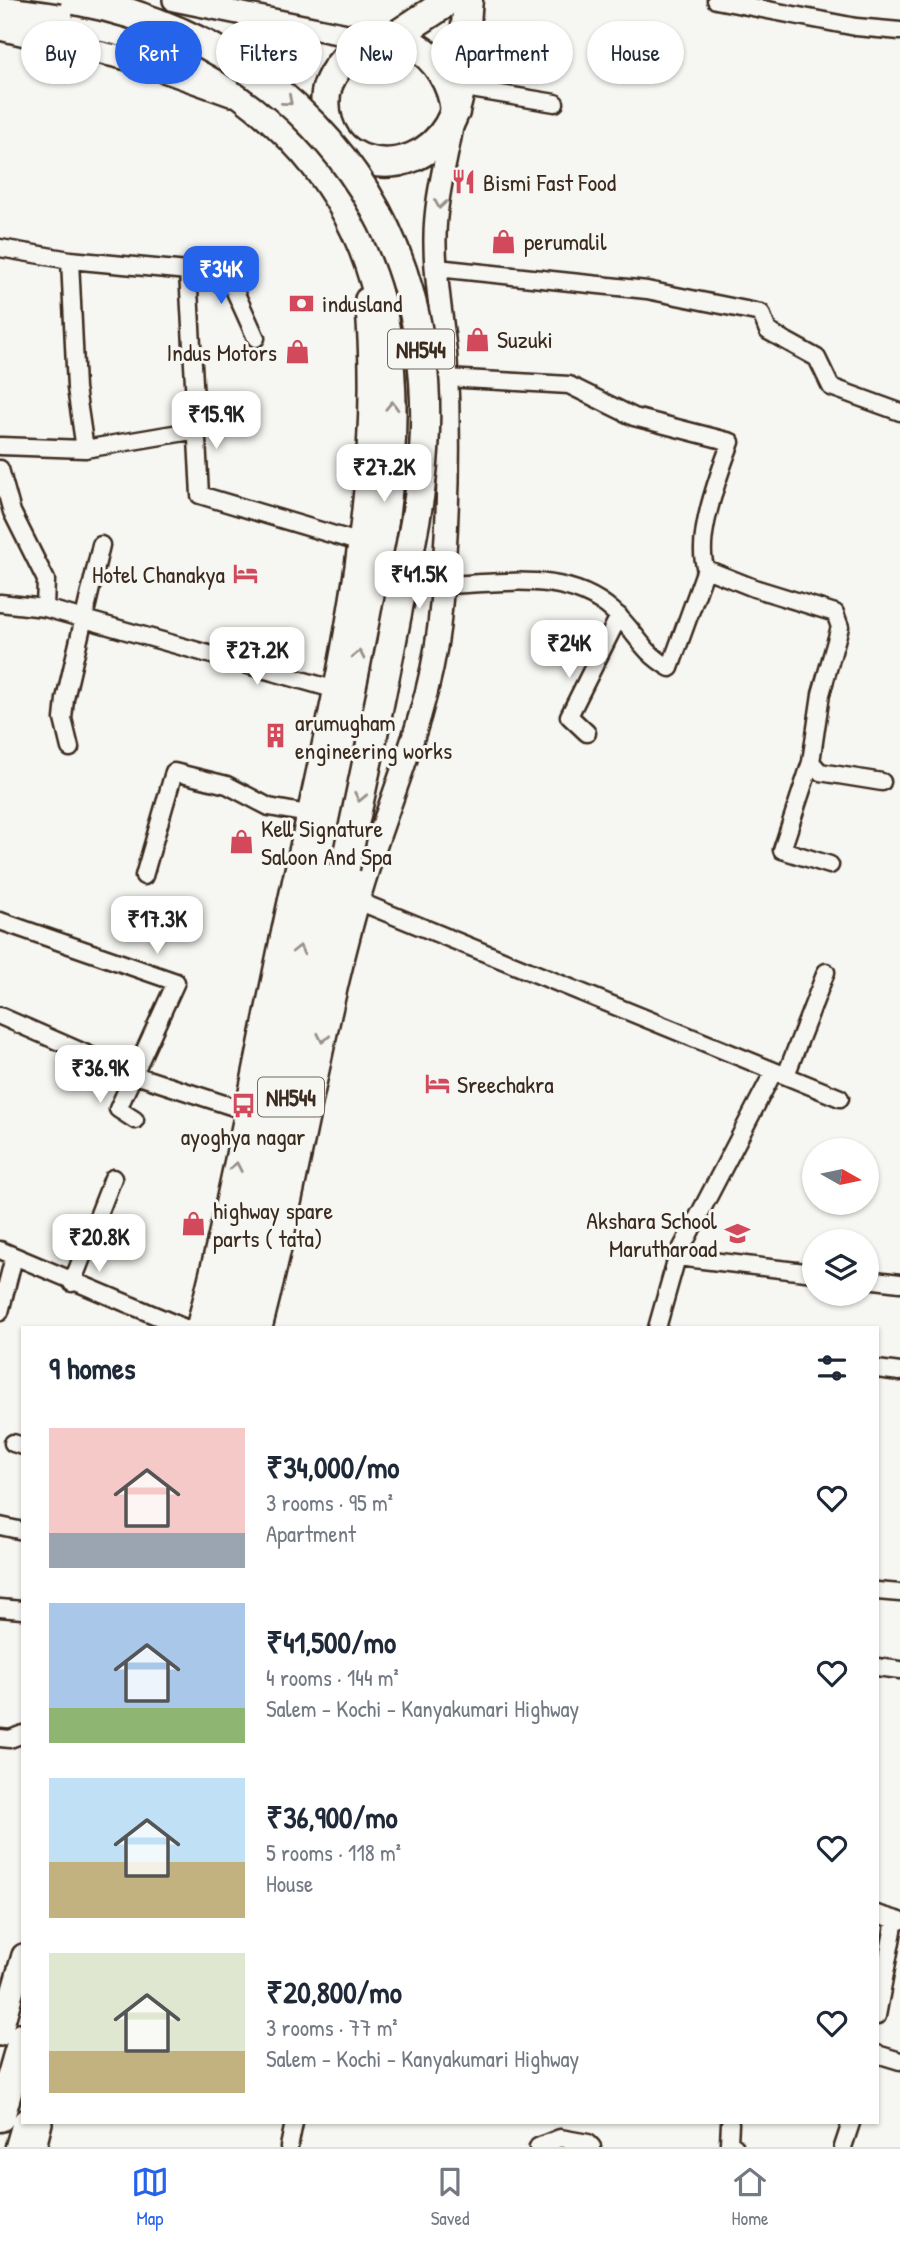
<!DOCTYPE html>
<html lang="en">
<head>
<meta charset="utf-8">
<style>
  :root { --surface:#fff; --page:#f2f2f3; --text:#1f2937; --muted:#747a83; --line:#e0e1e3; --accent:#2563eb }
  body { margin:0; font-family:"Patrick Hand",sans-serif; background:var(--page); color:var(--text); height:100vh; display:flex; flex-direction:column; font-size:26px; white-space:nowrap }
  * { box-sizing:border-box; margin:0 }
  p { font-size:23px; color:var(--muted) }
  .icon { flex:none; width:38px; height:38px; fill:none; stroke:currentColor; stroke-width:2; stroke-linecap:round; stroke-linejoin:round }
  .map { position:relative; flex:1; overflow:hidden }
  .details { position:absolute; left:21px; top:1326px; width:858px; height:798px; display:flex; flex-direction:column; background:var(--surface); border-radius:0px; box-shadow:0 2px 5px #0004 }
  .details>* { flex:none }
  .top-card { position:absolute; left:21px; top:21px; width:859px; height:63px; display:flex; gap:14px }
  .needle { width:46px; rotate:99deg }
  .controls { position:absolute; left:802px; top:1138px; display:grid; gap:14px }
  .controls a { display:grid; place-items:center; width:77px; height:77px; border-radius:50%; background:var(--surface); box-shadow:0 2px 5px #0004; font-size:35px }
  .price { position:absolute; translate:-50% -60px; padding:0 16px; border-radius:14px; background:#fff; color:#222; font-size:23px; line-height:46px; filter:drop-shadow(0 2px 4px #0008) }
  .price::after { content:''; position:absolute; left:50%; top:42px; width:21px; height:16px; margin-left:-10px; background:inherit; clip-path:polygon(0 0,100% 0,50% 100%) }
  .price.selected { background:var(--accent); color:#fff }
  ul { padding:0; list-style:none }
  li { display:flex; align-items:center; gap:21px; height:175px; padding:0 28px }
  li span { display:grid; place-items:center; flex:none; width:196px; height:140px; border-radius:0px; color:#555 }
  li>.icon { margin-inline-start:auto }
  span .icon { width:84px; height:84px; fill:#fffc; stroke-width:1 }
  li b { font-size:30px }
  h2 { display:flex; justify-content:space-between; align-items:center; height:84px; padding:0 28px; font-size:30px }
  .tag { padding:0 24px; border-radius:32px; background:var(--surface); box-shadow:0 2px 5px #0004; font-size:24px; line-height:63px }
  .tag.selected { background:var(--accent); color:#fff }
  .tabs { display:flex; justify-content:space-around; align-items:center; height:98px; border-top:2px solid var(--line); background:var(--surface); font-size:19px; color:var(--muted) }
  .tabs a { display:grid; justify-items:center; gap:4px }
  .tabs .selected { color:var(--accent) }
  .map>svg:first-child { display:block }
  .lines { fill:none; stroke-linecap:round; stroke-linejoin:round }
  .minor-casing { stroke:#3b2a1e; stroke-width:21 }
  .tertiary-casing { stroke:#3b2a1e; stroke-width:26 }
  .trunk-casing { stroke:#3b2a1e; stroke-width:33 }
  .minor { stroke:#f6f6f2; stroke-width:16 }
  .tertiary { stroke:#f6f6f2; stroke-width:21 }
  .trunk { stroke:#f6f6f2; stroke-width:28 }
  .trunk-bridge-casing { stroke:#3b2a1e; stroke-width:33; stroke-linecap:butt }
  .trunk-bridge { stroke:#f6f6f2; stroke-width:28 }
  .oneway { stroke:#989088 }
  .labels { text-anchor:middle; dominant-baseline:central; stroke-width:6; stroke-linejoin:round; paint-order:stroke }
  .shield { fill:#f6f6f2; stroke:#73675e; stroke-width:2 }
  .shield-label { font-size:23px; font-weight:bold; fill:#3b2a1e }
  .poi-label { font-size:24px; fill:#3b2a1e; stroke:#f6f6f2; text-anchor:start }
</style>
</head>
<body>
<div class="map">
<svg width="900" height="2147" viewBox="0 0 900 2147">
  <rect width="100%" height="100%" fill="#f6f6f2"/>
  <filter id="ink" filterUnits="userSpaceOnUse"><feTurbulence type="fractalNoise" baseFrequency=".0143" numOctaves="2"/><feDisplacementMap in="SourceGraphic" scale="14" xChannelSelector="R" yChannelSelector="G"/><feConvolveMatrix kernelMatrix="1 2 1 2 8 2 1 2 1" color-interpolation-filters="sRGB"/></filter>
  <g filter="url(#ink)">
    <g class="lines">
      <defs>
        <path id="minor" d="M716 0 856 27 900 31
          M459 87 555 103
          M0 248 70 260
          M437 268 647 290 761 313 768 331 817 358 831 387 900 412
          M188 271 200 495 358 542
          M446 378 569 385 634 417 731 442C720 471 694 540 706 569L754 588 835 613 840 627 821 694 811 762 820 772 882 782
          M0 446 85 449 197 430
          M85 449 76 388 70 260 188 271 233 287 256 338
          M0 469 12 512 46 580 45 608
          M442 585C501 584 566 569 613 611 637 632 639 650 670 668L706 569
          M0 603 45 608 333 689
          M587 733 569 716 619 616
          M70 748 63 719 65 699 101 545
          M811 762 782 850 830 865
          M144 876 174 772 227 785 269 807 308 814
          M358 901 840 1098
          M0 921 176 982 118 1109 135 1120
          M0 1016 135 1075 246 1111
          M786 1075 826 972
          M0 1250 185 1328
          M677 1257 814 1273
          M866 1279 900 1283
          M72 1283 113 1178
          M0 1312 14 1257
          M657 1328 677 1257 774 1071
          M877 1369 900 1372
          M13 1443 23 1446
          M0 1526 23 1531
          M877 1591 900 1593
          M0 1608 22 1610
          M877 1667 900 1670
          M0 1738 10 1739 23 1734
          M877 1914 900 1921
          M877 2016 895 1920
          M877 2054 900 2061
          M730 2123 729 2143 735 2147
          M289 2147 294 2123
          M538 2147 560 2138 588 2143 592 2147
          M843 2147 851 2123"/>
        <path id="tertiary" d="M174 0 357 37 378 38
          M0 29 136 61 231 95
          M197 1328C231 1197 255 1063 283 930 325 729 387 505 366 299
          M261 1328C298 1186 319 1041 359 899 384 809 428 721 439 626 448 538 451 450 446 360 443 319 434 279 435 237 435 199 447 158 453 121
          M0 2035 23 1955
          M35 2147 41 2123"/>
        <path id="trunk" d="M0 10C38 16 79 20 116 30 175 47 232 82 277 124 463 295 376 562 336 776 318 869 295 960 276 1052 257 1144 244 1237 219 1328
          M391 39 441 6 444 0
          M455 112C451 56 387 8 344 60 336 69 328 80 326 93 317 169 412 187 448 126 466 96 464 36 468 0
          M247 1328 315 982 345 868
          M0 2117 23 2037
          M20 2147 27 2123"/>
      </defs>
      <use href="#minor" class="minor-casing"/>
      <use href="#tertiary" class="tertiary-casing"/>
      <use href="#trunk" class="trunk-casing"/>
      <use href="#minor" class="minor"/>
      <use href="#tertiary" class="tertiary"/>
      <use href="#trunk" class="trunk"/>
      <defs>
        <path id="trunk-bridge" d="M75 0C166 17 249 58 314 126 408 224 437 351 421 483 416 525 406 567 398 608 382 695 363 781 345 868"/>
      </defs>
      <use href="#trunk-bridge" class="trunk-bridge-casing"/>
      <use href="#trunk-bridge" class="trunk-bridge"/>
    </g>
    <defs><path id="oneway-chevron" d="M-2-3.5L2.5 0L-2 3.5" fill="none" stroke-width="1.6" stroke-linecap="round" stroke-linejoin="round" transform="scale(1.75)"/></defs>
    <g class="oneway">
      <use href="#oneway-chevron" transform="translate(288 101) rotate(41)"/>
      <use href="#oneway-chevron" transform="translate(440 204) rotate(99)"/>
      <use href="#oneway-chevron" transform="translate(392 406) rotate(-88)"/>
      <use href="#oneway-chevron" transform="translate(359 655) rotate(-79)"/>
      <use href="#oneway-chevron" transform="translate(360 797) rotate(102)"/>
      <use href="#oneway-chevron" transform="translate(299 950) rotate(-77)"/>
      <use href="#oneway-chevron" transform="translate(323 1038) rotate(102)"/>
      <use href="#oneway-chevron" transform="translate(236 1167) rotate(-79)"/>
    </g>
  </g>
  <defs>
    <symbol id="restaurant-bare" viewBox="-9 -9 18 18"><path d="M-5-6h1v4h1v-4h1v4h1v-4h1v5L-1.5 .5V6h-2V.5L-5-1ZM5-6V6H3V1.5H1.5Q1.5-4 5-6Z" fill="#d1495b" stroke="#f6f6f2" stroke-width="2.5" paint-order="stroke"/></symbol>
    <symbol id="shop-bare" viewBox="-9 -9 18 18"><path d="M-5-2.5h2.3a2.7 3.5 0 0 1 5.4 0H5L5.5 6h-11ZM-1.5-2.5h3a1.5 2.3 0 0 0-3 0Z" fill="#d1495b" stroke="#f6f6f2" stroke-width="2.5" paint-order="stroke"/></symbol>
    <symbol id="bank-bare" viewBox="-9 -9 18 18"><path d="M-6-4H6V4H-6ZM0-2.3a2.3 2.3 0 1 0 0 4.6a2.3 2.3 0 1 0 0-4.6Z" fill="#d1495b" stroke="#f6f6f2" stroke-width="2.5" paint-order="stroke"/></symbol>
    <symbol id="hotel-bare" viewBox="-9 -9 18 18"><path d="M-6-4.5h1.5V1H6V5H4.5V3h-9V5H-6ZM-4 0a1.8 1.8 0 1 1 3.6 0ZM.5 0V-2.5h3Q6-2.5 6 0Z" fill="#d1495b" stroke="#f6f6f2" stroke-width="2.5" paint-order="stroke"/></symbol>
    <symbol id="building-bare" viewBox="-9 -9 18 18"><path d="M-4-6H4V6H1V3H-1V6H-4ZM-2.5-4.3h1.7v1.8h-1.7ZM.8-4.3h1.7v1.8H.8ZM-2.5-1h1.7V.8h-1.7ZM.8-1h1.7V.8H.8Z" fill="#d1495b" stroke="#f6f6f2" stroke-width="2.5" paint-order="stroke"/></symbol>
    <symbol id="bus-bare" viewBox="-9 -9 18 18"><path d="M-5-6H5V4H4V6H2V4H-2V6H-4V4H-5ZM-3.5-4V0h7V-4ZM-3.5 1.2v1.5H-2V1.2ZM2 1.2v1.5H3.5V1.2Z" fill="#d1495b" stroke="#f6f6f2" stroke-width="2.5" paint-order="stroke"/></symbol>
    <symbol id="school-bare" viewBox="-9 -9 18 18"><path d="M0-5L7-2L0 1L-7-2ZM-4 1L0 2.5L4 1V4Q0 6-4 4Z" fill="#d1495b" stroke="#f6f6f2" stroke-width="2.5" paint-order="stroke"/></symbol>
  </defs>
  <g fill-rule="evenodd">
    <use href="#restaurant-bare" x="446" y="164" width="35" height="35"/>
    <use href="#shop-bare" x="486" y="224" width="35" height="35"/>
    <use href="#bank-bare" x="284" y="286" width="35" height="35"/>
    <use href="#shop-bare" x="460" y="322" width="35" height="35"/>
    <use href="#shop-bare" x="280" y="334" width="35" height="35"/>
    <use href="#hotel-bare" x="228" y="556" width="35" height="35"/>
    <use href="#building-bare" x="258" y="718" width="35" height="35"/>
    <use href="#shop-bare" x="224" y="824" width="35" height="35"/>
    <use href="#hotel-bare" x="420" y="1066" width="35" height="35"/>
    <use href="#bus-bare" x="226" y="1088" width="35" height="35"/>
    <use href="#shop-bare" x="176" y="1206" width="35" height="35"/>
    <use href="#school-bare" x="720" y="1216" width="35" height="35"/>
  </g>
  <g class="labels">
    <g class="shield">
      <rect x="388" y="329.5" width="66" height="39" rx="5"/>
      <rect x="258" y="1077.5" width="66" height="39" rx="5"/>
    </g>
    <g class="shield-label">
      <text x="421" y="349">NH544</text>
      <text x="291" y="1097">NH544</text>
    </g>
    <g class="poi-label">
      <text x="483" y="182">Bismi Fast Food</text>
      <text x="524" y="241">perumalil</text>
      <text x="322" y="303">indusland</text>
      <text x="497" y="339">Suzuki</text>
      <text x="277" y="352" text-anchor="end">Indus Motors</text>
      <text x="225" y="574" text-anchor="end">Hotel Chanakya</text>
      <text x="295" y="722">arumugham<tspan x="295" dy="28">engineering works</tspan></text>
      <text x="261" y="828">Kell Signature<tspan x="261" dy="28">Saloon And Spa</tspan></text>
      <text x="457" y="1084">Sreechakra</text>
      <text x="243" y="1136" text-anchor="middle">ayoghya nagar</text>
      <text x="213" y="1210">highway spare<tspan x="213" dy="28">parts ( tata)</tspan></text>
      <text x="717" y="1220" text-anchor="end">Akshara School<tspan x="717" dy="28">Marutharoad</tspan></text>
    </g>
  </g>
</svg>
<div class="controls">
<a><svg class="needle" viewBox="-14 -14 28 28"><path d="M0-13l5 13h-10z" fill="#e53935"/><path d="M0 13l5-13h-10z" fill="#747a83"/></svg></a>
<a><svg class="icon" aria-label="layers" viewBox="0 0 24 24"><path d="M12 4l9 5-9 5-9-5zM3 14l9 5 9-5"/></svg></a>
</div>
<b class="price selected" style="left:221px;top:306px">₹34K</b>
<b class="price" style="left:216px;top:451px">₹15.9K</b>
<b class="price" style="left:384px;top:504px">₹27.2K</b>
<b class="price" style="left:419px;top:611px">₹41.5K</b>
<b class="price" style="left:569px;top:680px">₹24K</b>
<b class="price" style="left:257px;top:687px">₹27.2K</b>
<b class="price" style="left:157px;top:956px">₹17.3K</b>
<b class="price" style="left:100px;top:1105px">₹36.9K</b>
<b class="price" style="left:99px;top:1274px">₹20.8K</b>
<div class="top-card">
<a class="tag">Buy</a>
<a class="tag selected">Rent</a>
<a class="tag">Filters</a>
<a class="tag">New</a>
<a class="tag">Apartment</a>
<a class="tag">House</a>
</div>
<section class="details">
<h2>9 homes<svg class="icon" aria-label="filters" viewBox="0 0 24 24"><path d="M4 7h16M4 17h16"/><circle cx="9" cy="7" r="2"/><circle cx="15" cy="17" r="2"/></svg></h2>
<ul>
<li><span style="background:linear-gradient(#f6c9c9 75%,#9aa5b1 0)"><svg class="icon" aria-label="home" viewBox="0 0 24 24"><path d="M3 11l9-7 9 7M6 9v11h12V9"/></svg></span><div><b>₹34,000/mo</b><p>3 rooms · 95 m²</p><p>Apartment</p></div><svg class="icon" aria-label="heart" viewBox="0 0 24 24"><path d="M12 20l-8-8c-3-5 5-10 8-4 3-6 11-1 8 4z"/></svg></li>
<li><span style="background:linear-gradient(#a9c7e8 75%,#8fb573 0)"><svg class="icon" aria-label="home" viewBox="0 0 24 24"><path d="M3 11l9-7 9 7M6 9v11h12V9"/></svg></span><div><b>₹41,500/mo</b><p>4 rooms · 144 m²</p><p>Salem - Kochi - Kanyakumari Highway</p></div><svg class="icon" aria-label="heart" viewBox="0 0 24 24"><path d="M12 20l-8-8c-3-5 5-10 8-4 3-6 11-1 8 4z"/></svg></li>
<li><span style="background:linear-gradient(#bfe0f5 60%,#c2b280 0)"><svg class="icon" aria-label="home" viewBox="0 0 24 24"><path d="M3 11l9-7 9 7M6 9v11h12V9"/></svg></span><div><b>₹36,900/mo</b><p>5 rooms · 118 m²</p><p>House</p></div><svg class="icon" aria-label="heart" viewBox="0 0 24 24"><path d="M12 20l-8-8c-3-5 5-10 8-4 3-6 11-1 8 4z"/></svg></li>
<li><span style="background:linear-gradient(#dfe7d0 70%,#c2b280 0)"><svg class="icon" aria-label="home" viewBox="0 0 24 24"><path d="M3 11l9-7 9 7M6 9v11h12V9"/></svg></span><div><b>₹20,800/mo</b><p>3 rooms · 77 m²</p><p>Salem - Kochi - Kanyakumari Highway</p></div><svg class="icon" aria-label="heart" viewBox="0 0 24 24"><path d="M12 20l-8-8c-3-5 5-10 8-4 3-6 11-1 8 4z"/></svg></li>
</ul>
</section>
</div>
<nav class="tabs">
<a class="selected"><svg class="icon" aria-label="map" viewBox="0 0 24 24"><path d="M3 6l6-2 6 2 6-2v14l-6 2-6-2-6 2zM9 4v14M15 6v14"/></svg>Map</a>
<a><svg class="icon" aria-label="saved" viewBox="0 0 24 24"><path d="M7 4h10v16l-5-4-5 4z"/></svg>Saved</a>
<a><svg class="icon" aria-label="home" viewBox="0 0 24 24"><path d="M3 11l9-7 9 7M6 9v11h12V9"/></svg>Home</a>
</nav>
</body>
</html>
